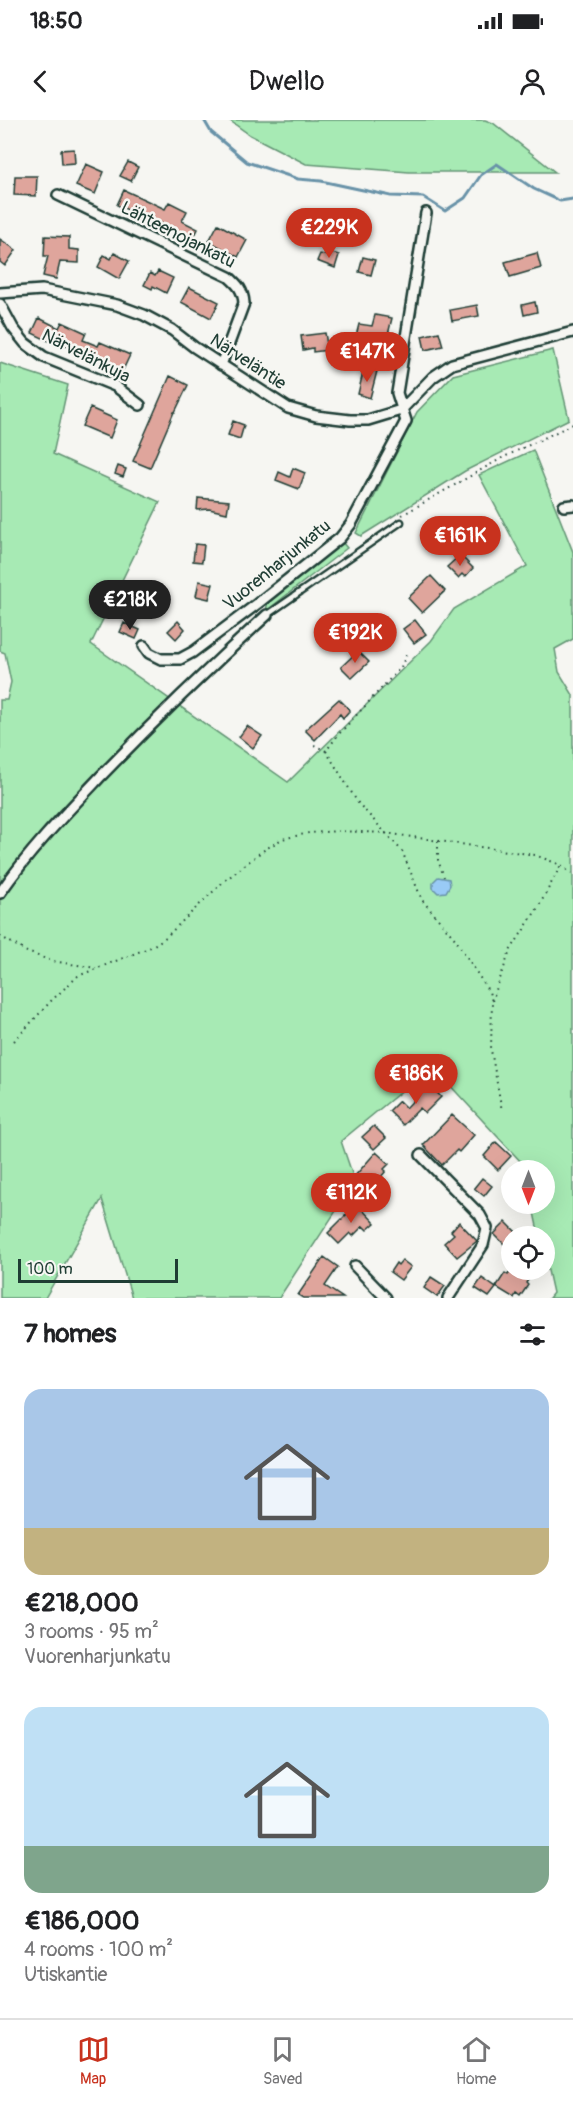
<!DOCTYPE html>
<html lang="en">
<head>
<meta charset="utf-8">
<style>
  :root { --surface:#fff; --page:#f6f6f6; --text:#202124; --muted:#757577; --line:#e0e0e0; --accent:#c8321e }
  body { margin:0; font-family:Pangolin,sans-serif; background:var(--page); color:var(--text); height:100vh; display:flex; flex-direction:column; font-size:22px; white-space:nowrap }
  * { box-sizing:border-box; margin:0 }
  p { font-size:20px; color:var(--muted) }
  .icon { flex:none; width:33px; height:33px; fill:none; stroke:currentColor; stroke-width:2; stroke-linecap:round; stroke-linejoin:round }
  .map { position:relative; height:1178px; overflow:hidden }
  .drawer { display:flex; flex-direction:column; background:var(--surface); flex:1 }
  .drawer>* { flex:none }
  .needle { width:39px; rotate:180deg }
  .controls { position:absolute; left:501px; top:1040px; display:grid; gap:12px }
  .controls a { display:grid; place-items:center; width:54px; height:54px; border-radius:50%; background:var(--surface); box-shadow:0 6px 24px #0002; font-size:30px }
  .scale { position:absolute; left:18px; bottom:15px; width:160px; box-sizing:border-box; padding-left:6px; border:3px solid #1f3d34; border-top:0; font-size:16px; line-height:21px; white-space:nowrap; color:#1f3d34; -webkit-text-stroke:4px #f6f6f2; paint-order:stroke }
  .price { position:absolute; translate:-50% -51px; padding:0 14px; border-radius:21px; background:var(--accent); color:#fff; font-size:20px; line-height:39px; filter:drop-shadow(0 2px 3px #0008) }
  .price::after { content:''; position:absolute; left:50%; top:36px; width:18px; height:14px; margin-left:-9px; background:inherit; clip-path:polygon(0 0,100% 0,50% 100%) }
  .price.active { background:#222; color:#fff }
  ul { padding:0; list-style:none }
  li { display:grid; align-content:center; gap:12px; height:318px; padding:0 24px }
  li span { display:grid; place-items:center; height:186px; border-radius:18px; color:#555 }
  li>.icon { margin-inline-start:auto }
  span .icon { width:108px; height:108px; fill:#fffc; stroke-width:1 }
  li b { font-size:26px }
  h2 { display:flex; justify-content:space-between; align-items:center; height:72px; padding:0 24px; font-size:26px }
  .status { display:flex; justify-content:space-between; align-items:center; height:42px; padding:0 30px; background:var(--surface); direction:ltr }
  .status svg { height:16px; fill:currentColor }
  header { display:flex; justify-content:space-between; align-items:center; height:78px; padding:0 24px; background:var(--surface); font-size:27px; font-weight:600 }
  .tabs { display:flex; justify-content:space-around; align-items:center; height:84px; border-top:2px solid var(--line); background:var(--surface); font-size:16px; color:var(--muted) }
  .tabs a { display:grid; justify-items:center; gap:3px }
  .tabs .active { color:var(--accent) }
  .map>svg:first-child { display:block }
  .green { fill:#a7eab4; stroke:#639474; stroke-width:1.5 }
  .water { fill:#99caf6; stroke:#6892a8; stroke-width:1.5 }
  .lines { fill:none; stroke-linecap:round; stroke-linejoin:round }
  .stream { stroke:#6892a8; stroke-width:3 }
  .building { fill:#dfa59c; stroke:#1f3d34; stroke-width:1.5 }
  .service-casing { stroke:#1f3d34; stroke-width:9 }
  .minor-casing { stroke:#1f3d34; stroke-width:14 }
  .path { stroke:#1f3d34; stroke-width:2; stroke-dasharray:1.5 4.5; stroke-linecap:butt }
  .service { stroke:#f6f6f2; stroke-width:4.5 }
  .minor { stroke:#f6f6f2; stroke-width:9 }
  .labels { text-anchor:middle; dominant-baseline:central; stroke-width:5; stroke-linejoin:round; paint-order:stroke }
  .street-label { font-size:18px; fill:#1f3d34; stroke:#f6f6f2 }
</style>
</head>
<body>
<div class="status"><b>18:50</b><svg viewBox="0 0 49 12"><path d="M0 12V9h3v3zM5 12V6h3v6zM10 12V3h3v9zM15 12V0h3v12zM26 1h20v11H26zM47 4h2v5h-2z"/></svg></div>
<header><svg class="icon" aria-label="back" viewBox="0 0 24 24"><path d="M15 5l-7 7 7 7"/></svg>Dwello<svg class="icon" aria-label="person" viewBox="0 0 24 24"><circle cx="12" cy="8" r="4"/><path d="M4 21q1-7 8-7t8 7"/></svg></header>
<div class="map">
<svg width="573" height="1178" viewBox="0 0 573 1178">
  <rect width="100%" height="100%" fill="#f6f6f2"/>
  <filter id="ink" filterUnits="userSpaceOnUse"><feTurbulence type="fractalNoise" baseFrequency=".0167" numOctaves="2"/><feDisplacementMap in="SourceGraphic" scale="12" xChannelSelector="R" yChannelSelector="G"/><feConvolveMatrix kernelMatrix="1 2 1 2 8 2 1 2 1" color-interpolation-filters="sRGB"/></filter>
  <g filter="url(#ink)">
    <path class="green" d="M229 0H485L493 3 555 52H409L306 44 250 15Z
      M553 230 569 299 465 351 361 416 356 413 417 292 453 255Z
      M0 243 68 265 53 334 160 382 91 524 288 662 431 521 454 489 527 446 479 355 533 330 573 432V519L555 529 559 552 573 575V1178H549L553 1173 545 1137 544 1116H539L532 1083H544V1050H524L522 1043 432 946 341 1021 355 1062 279 1178H132L102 1079 45 1178H0V580H7L11 562 5 533 0 531Z
      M342 422 347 428 266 491 268 481 335 425Z"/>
    <path class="water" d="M438 757 449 759 450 765 446 772 438 773 433 768V762Z"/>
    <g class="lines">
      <path class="stream" d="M204 0 211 12 247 42 298 59 321 61 391 76 423 77 445 91 465 78 481 55 497 44 534 69 560 81 573 79"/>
    </g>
    <path class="building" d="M74 29 75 43 62 44 61 30Z
      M128 42 138 47 131 61 120 56Z
      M86 44 104 52 95 74 76 66Z
      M15 56H37L36 76 14 75Z
      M124 70 165 89 169 82 187 91 182 101 198 109 193 119 146 96 145 98 117 85Z
      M218 104 247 120 238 137 209 121Z
      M45 116 69 117V129L79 130V143L60 142 56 159 43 156 48 136H44Z
      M0 119 16 130 5 146 0 142Z
      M326 131 339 135 335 148 317 141 320 134 325 135Z
      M114 133 129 141 119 159 98 147 104 135 111 139Z
      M537 133 541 148 510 157 505 142Z
      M363 137 375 140 371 155 359 152Z
      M158 151 173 158 166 173 153 166 152 169 144 165 150 153 155 156Z
      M189 167 219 182 211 198 181 182Z
      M535 182 537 192 524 195 522 185Z
      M477 185 479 196 452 201 450 190Z
      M375 195 392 198 386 223 356 216 359 204 372 206Z
      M39 198 59 208 62 202 86 213 83 220 98 226 100 222 130 235 122 252 52 219 51 222 32 213Z
      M439 212 443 226 425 230 422 216Z
      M325 213 328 230 313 232V228L303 230 301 216Z
      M364 248 377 251 370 278 358 274Z
      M170 256 188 265 175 292H174L150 348 133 341Z
      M90 288 117 300 110 318 82 306Z
      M233 301 244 305 240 319 228 315Z
      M118 346 126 349 123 357 115 354Z
      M293 348 305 353 299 369 276 360 279 352 290 357Z
      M198 378 229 381 227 393 209 389 197 390Z
      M195 424 204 425 202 442 193 441Z
      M460 435 473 448 465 457 462 454 458 458 447 447Z
      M431 456 445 471 422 493 408 478Z
      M199 461 213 464 209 479 196 476Z
      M415 500 426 514 414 523 403 509Z
      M178 501 185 509 176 519 168 511Z
      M124 503 140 510 136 519 120 512Z
      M358 531 369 542 352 558 341 547Z
      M339 579 350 590 343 598 340 594 315 620 305 610Z
      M247 606 262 616 253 628 239 617Z
      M429 964 441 977 425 993 420 988 403 1005 389 991 399 981 406 988Z
      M452 995 474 1015 459 1032 457 1030 442 1045 423 1025Z
      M374 1006 386 1018 374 1029 362 1017Z
      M496 1022 511 1036 498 1050 484 1036Z
      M376 1032 389 1044 384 1049 386 1051 380 1058 378 1056 372 1062 369 1059 363 1066 354 1057Z
      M482 1058 492 1066 484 1076 474 1068Z
      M357 1084 375 1103 367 1110 363 1106 353 1116 350 1113 339 1124 328 1113Z
      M459 1102 477 1121 457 1137 444 1123 454 1114 451 1111Z
      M506 1102 518 1114 512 1116V1121L506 1126 494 1114Z
      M324 1137 338 1147 325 1166 343 1178H303L298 1175Z
      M402 1140 411 1147 401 1160 390 1152 396 1143 398 1145Z
      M512 1149H517L524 1154 522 1157 528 1160 526 1163 528 1165 520 1177 516 1174 514 1178 496 1167 505 1153 508 1155Z
      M431 1157 445 1166 437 1177 424 1168Z
      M482 1158 496 1168 489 1177 475 1168Z"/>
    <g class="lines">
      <defs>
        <path id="service" d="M267 495 401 402"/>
        <path id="minor" d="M58 75 229 157C238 165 243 170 244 183L221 245
          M0 173 42 170 117 185 144 195 172 210 194 227 288 288 316 296 350 300H368L401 290 433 257 452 244 573 212
          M0 184 13 208 25 223 44 237 115 266 140 285
          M564 386 573 385
          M144 526 149 533 161 539H180L193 532 257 484 340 418 351 404 406 301 397 273 426 93
          M0 773C30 730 66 693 102 655 155 600 210 547 267 495
          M421 1035 480 1095 487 1108 483 1125 448 1178
          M355 1146 386 1178"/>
      </defs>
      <use href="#service" class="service-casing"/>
      <use href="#minor" class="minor-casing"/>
      <path class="path" d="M402 395 502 338 573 304
        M314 625 326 631 338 615 401 547 407 533
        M326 631 358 683 402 731 422 780 456 820 489 872 492 881 491 930 502 991
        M438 721V740L444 757
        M0 816 27 832 52 841 96 848
        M492 881 510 831 539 786 561 745
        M14 921 52 880 78 856 151 827 166 817 222 763 261 732 282 719 309 713 339 711 385 713 535 735 561 745 573 755"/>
      <use href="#service" class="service"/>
      <use href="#minor" class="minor"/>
    </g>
  </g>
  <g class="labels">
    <g class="street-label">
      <text transform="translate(178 115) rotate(27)">Lähteenojankatu</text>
      <text transform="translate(86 236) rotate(27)">Närvelänkuja</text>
      <text transform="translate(248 242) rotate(33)">Närveläntie</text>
      <text transform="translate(277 445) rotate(-39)">Vuorenharjunkatu</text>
    </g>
  </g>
</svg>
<div class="controls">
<a><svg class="needle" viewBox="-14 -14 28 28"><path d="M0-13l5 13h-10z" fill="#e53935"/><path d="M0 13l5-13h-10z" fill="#757577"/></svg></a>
<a><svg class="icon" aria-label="locate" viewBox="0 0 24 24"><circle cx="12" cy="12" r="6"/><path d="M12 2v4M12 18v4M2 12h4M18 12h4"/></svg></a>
</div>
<div class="scale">100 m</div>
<b class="price" style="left:329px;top:139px">€229K</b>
<b class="price" style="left:367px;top:263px">€147K</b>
<b class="price" style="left:460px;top:447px">€161K</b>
<b class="price active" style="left:130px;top:511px">€218K</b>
<b class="price" style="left:355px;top:544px">€192K</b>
<b class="price" style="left:416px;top:985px">€186K</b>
<b class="price" style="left:351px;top:1104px">€112K</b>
</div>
<section class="drawer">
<h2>7 homes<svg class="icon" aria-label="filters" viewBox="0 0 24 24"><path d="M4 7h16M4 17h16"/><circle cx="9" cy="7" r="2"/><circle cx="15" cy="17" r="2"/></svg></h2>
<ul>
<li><span style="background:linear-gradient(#a9c7e8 75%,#c2b280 0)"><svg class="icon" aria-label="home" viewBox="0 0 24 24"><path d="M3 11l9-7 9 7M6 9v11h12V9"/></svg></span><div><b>€218,000</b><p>3 rooms · 95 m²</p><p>Vuorenharjunkatu</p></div></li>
<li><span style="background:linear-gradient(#bfe0f5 75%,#7fa58c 0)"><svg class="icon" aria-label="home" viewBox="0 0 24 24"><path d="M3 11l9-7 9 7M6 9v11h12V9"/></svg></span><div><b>€186,000</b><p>4 rooms · 100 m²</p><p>Utiskantie</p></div></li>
</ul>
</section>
<nav class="tabs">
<a class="active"><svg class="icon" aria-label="map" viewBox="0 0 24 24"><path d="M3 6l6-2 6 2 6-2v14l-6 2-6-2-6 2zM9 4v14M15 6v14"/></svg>Map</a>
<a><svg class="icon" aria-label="saved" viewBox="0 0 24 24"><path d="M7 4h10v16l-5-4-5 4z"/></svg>Saved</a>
<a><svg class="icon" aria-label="home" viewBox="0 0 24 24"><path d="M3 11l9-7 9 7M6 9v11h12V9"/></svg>Home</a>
</nav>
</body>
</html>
